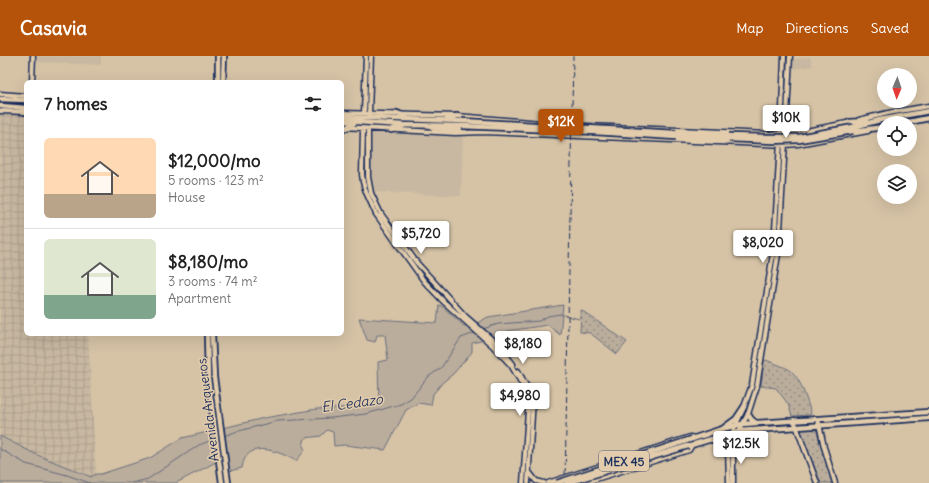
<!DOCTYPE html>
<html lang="en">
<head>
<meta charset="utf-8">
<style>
  :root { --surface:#fff; --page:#f6f6f6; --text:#222; --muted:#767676; --line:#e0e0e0; --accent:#b45309 }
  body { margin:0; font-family:Delius,sans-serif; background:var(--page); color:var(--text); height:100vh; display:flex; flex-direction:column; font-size:15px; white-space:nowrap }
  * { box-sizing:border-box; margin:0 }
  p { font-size:13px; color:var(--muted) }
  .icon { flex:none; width:22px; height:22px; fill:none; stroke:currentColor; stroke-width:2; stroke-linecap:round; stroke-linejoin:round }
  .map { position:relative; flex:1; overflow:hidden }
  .side { position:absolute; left:24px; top:24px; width:320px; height:256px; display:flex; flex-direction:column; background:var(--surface); border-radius:6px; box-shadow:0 4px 16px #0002 }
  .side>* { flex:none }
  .needle { width:26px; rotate:182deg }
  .fabs { position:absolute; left:877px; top:12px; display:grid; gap:8px }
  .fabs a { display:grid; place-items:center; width:40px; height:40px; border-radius:50%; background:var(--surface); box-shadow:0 4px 16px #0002; font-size:20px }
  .price { position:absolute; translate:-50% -34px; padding:0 9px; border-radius:4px; background:#fff; color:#222; font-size:13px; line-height:26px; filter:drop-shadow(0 1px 2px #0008) }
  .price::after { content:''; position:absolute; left:50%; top:24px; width:12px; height:9px; margin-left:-6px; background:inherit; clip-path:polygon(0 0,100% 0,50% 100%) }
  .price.on { background:var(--accent); color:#fff }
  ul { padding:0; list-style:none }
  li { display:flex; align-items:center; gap:12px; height:100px; padding:0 20px }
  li+li { border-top:1px solid var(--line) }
  li span { display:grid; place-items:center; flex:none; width:112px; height:80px; border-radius:6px; color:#555 }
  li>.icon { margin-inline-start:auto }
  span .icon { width:48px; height:48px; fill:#fffc; stroke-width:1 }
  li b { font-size:17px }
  h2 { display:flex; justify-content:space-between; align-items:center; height:48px; padding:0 20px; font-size:17px }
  header { display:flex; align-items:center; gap:24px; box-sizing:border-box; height:56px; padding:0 20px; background:var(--accent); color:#fff }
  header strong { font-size:19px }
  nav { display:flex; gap:22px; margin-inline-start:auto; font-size:14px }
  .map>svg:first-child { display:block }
  .built { fill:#c8b8a1 }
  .industrial { fill:url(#industrial-grid) }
  .grass { fill:#baad9c; stroke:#6a6e7d }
  .park { fill:url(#park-dots); stroke:#6a6e7d }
  .garden { fill:url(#garden-furrows); stroke:#6a6e7d }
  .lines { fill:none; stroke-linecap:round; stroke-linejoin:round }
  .stream { stroke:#64687a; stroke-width:1 }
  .secondary-casing { stroke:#1b2f5e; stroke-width:7 }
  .primary-casing { stroke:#1b2f5e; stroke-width:8 }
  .secondary { stroke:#e2ccab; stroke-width:4 }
  .primary { stroke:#e2ccab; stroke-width:4.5 }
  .rail { stroke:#1b2f5e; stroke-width:1; stroke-dasharray:6 3; stroke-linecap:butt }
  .primary-bridge-casing { stroke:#1b2f5e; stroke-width:8; stroke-linecap:butt }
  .primary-bridge { stroke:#e2ccab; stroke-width:4.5 }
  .labels { text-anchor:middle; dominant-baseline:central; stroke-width:3; stroke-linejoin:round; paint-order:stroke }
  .shield { fill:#e2ccab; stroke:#575e75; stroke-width:1 }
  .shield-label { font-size:12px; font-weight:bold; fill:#1b2f5e }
  .street-label { font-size:13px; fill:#1b2f5e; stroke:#e2ccab }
  .water-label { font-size:14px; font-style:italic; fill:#2d3d65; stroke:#e2ccab }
</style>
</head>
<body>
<header>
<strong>Casavia</strong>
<nav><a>Map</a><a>Directions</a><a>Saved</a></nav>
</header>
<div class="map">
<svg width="929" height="427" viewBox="0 0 929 427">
  <defs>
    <pattern id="industrial-grid" width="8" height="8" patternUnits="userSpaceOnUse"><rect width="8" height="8" fill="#c8b8a1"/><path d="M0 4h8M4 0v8" fill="none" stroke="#ab9e8d"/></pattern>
    <pattern id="park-dots" width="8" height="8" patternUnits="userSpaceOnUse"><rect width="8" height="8" fill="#baad9c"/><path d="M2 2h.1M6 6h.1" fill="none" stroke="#968d82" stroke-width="1.8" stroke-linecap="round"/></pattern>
    <pattern id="garden-furrows" width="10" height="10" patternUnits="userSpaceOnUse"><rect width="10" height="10" fill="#baad9c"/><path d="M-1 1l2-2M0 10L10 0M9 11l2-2" fill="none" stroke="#968d82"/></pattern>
  </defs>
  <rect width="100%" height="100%" fill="#d6c3a6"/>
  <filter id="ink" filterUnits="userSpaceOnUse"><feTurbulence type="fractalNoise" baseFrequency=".025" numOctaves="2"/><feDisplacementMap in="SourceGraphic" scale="8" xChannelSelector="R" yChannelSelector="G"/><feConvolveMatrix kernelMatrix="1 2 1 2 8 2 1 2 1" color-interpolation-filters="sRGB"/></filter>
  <g filter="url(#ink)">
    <path class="built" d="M37 0H101V9L37 6Z
      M810 1 813 10 793 13V4Z
      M371 75 463 78 461 140 373 136 371 115Z"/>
    <path class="industrial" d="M0 58 26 59V278H88L96 418 91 421 35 398 0 380Z"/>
    <path class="grass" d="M439 249 443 251 464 270 479 266 488 261 563 249 560 279 548 269 507 275V279L472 287V296L453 318 443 326 433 338 431 349 418 347 406 354 385 394 345 389 334 390 333 376 327 374 321 380 305 382 303 390 305 394 296 405C279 395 246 382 242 412L229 415 223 372 264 362 317 353 359 351 379 346 378 306 388 304 385 279H377L375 286 367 284 359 262 437 267Z
      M212 375 216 406 176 427H0V380L35 398 91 421 96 418H101L150 402 182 382Z"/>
    <path class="park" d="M581 254 627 286 617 298 590 277 580 276Z
      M766 304C773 307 783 310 790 314 801 322 807 345 811 357L810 359 792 360 788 348 776 332 761 330 764 305Z
      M816 372 832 427H821L799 373Z"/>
    <path class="garden" d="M929 57V61L895 67H884V69L853 73 879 66Z"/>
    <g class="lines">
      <path class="stream" d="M483 273 498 268 539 265 548 260 560 258 579 263
        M224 380 235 376 277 365 331 362 366 358 401 348 411 342 428 321 441 312 461 282 475 277
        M0 393 26 408 67 419 90 427
        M132 427 148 423 199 389 215 383"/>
      <defs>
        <path id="secondary" d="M32 26 33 0
          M0 38 26 40
          M0 55 26 56
          M342 57 457 60 566 69 768 78 796 77 852 66
          M364 57 366 0
          M369 57 371 0
          M859 64 888 57 929 50
          M342 71 455 77 484 76 785 89 798 88 868 75
          M363 73 362 118 363 126 366 136 376 158 424 225 444 246 493 290 511 309 529 340 523 427
          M368 73V121L371 137 381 158 417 207 466 261 497 288 513 308
          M781 79 784 0
          M786 79 790 0
          M518 315 533 342 528 427
          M818 363 824 391 835 427
          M794 364 817 427
          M529 416 536 425 544 427
          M548 427 690 381 695 382
          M583 427 689 394 692 389
          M729 427 728 393 729 384 744 351 752 329 774 191 780 86
          M733 427V393L739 375 748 358 757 330 776 211 779 192 785 86"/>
        <path id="primary" d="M218 26V0
          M223 26 224 0
          M0 43 26 44
          M0 50 26 52
          M25 56H26
          M397 57 406 61
          M342 61 462 65
          M447 62 457 60
          M342 65 404 69 462 70
          M850 66 866 65
          M904 67 929 62
          M430 70C441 76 454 70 465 76
          M853 71 880 64 929 55
          M346 72 354 67
          M391 74 403 70
          M853 75 884 71
          M676 77 729 80
          M676 81 729 83
          M207 278 208 323 222 427
          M212 278 214 321 228 427
          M748 358 751 363 756 367
          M725 371 736 363 744 351
          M692 383 722 373 742 368 929 356
          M712 384C720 384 725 385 728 393
          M735 388 744 378 750 375
          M688 390 739 375 929 362"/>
      </defs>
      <use href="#secondary" class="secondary-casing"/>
      <use href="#primary" class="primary-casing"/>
      <use href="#secondary" class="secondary"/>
      <use href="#primary" class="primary"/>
      <path class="rail" d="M565 427 573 0"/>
      <defs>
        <path id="primary-bridge" d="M462 65 676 77
          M462 70 578 75 676 81
          M729 80 766 81H799L853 71
          M729 83 773 85 799 84 853 75
          M557 427 692 383
          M567 427 688 390"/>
      </defs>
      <use href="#primary-bridge" class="primary-bridge-casing"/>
      <use href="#primary-bridge" class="primary-bridge"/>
    </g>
  </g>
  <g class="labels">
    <rect class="shield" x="599" y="395" width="50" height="20" rx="3"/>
    <g class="shield-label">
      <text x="624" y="405">MEX 45</text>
    </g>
    <g class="street-label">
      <text transform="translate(208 354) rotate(-97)">Avenida Arqueros</text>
    </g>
    <g class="water-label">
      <text transform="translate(352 347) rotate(-8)">El Cedazo</text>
    </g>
  </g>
</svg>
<div class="fabs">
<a><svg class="needle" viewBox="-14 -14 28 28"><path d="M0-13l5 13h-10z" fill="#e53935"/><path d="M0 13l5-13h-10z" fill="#767676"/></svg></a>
<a><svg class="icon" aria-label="locate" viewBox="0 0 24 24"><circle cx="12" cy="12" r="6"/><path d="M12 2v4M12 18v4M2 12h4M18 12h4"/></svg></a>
<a><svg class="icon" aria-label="layers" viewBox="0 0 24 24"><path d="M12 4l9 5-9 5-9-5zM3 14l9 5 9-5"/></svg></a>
</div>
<b class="price" style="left:786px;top:83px">$10K</b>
<b class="price on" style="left:561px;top:87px">$12K</b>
<b class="price" style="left:421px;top:199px">$5,720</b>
<b class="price" style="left:763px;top:208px">$8,020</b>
<b class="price" style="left:523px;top:309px">$8,180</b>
<b class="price" style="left:520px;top:361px">$4,980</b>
<b class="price" style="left:741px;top:409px">$12.5K</b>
<section class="side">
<h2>7 homes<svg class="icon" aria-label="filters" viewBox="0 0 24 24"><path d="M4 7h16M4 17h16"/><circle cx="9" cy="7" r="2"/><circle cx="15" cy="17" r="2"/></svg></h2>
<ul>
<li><span style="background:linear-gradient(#ffd9b3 70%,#b9a48a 0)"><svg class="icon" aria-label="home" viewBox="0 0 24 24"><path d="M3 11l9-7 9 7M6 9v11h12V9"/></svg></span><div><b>$12,000/mo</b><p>5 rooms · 123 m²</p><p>House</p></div></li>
<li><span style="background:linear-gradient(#dfe7d0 70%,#7fa58c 0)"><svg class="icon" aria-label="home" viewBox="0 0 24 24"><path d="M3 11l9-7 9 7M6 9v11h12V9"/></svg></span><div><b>$8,180/mo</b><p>3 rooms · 74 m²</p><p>Apartment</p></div></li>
</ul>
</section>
</div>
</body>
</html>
